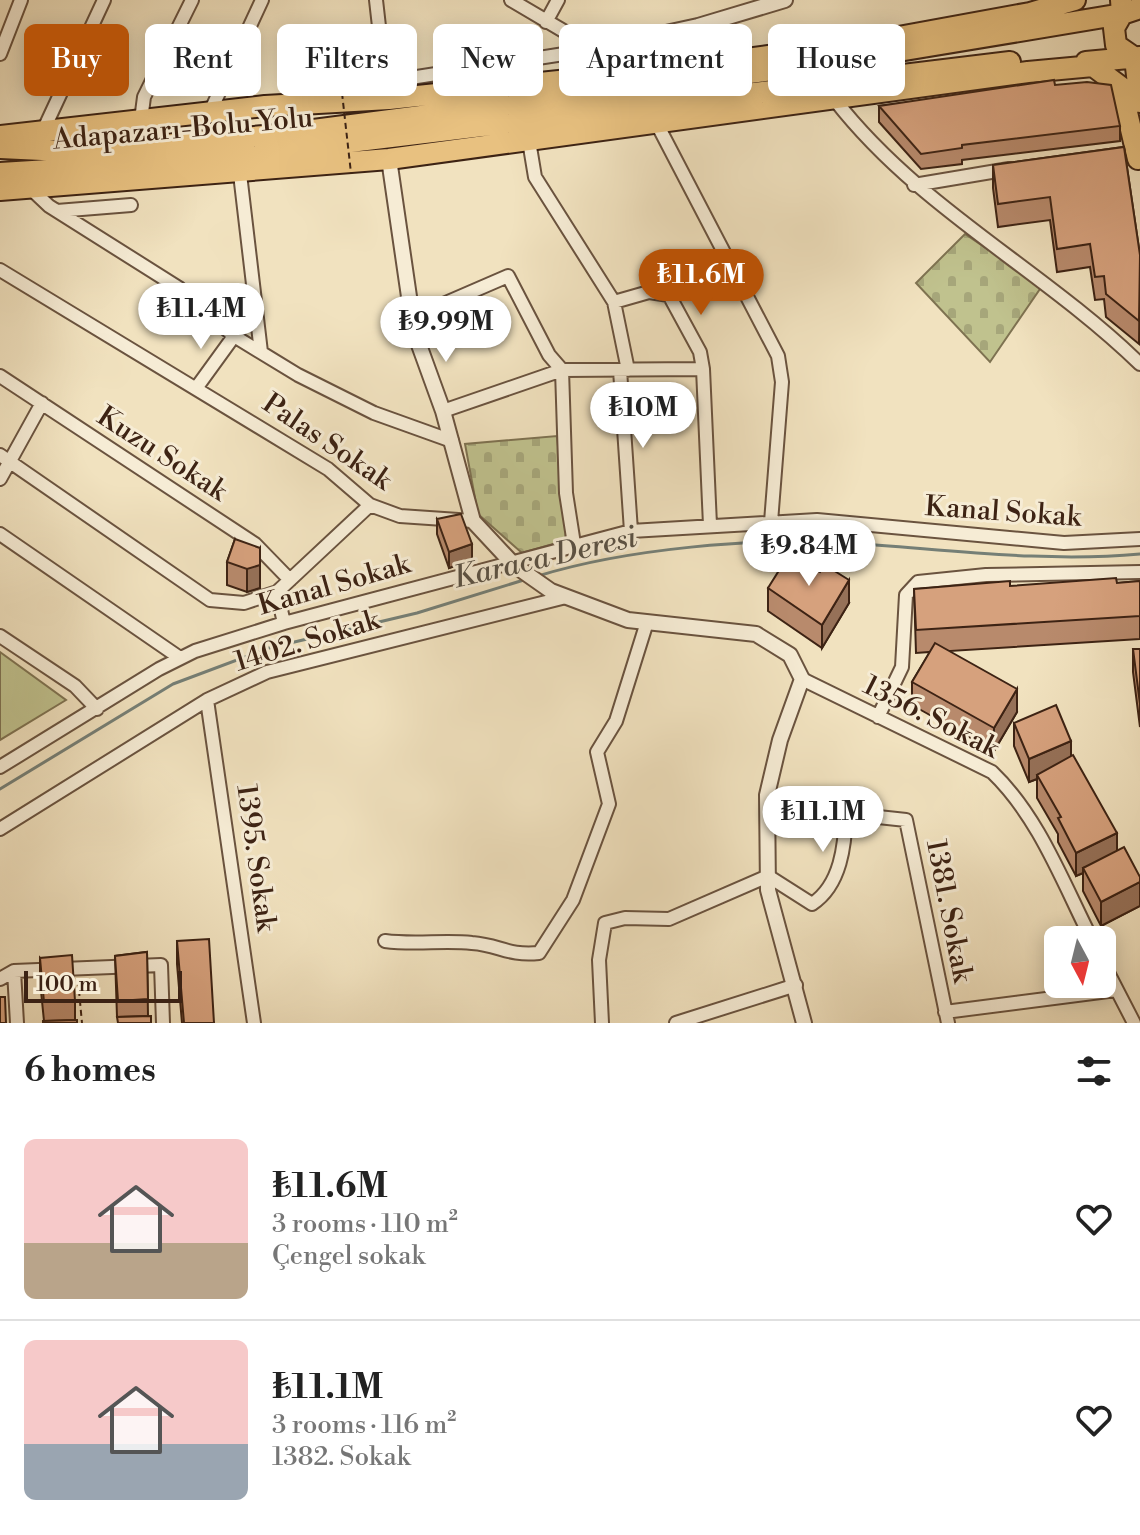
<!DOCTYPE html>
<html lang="en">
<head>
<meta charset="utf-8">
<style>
  :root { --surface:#fff; --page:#f2f2f2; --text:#222; --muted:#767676; --line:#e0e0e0; --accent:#b45309 }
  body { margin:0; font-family:"Libre Bodoni",serif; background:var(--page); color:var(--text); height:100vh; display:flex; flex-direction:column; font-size:30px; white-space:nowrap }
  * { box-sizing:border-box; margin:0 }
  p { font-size:26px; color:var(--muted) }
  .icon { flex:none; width:44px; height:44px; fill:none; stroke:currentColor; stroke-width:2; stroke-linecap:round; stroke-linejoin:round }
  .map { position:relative; height:1023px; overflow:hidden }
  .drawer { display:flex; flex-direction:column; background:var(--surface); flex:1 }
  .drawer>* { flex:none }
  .top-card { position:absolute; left:24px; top:24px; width:1092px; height:72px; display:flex; gap:16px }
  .needle { width:52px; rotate:173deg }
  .controls { position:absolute; left:1044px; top:926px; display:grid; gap:16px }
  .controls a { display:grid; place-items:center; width:72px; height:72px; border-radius:12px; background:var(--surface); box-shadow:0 4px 20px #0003; font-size:40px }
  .scale { position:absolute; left:24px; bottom:20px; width:158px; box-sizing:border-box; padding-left:8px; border:4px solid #3d2314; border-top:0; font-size:22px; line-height:28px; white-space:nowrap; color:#3d2314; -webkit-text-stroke:6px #f6ecd5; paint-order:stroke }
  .price { position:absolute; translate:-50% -68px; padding:0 18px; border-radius:28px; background:#fff; color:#222; font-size:26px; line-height:52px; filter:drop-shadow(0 2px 4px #0008) }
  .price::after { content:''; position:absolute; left:50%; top:48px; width:24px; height:18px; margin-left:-12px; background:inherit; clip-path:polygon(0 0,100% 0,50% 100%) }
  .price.selected { background:var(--accent); color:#fff }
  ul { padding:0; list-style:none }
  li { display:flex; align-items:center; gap:24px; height:200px; padding:0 24px }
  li+li { border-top:2px solid var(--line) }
  li span { display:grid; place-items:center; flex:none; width:224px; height:160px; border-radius:12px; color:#555 }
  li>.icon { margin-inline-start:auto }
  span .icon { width:96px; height:96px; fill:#fffc; stroke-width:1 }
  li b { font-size:34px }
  h2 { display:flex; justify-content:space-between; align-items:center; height:96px; padding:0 24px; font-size:34px }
  .tag { padding:0 28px; border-radius:12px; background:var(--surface); box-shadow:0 4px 20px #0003; font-size:28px; line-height:72px }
  .tag.selected { background:var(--accent); color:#fff }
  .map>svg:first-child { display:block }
  .green { fill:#c0c28e; stroke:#7e7251; stroke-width:2 }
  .cemetery { fill:url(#cemetery-stones); stroke:#7e7251; stroke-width:2 }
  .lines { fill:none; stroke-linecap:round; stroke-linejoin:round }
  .stream { stroke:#757f76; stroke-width:3 }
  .minor-casing { stroke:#6a533f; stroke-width:16 }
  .tertiary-casing { stroke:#6a533f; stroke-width:18 }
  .trunk-casing { stroke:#3d2314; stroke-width:24 }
  .path { stroke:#3d2314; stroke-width:2; stroke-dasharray:6 4; stroke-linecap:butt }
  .minor { stroke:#f6ecd5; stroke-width:12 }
  .tertiary { stroke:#f6ecd5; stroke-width:14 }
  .trunk { stroke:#e8c180; stroke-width:20 }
  .path-bridge { stroke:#3d2314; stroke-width:2; stroke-dasharray:6 4; stroke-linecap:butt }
  .wall { fill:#b88a6c; stroke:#3d2314; stroke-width:2 }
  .shaded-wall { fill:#967158; stroke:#3d2314; stroke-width:2 }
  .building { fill:#d6a17d; stroke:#3d2314; stroke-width:2 }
  .labels { text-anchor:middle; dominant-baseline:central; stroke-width:6; stroke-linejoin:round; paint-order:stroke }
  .street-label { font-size:28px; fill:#3d2314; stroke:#f6ecd5 }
  .water-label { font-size:30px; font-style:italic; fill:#595145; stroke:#f6ecd5 }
</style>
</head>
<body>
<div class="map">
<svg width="1140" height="1023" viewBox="0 0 1140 1023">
  <defs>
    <pattern id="cemetery-stones" width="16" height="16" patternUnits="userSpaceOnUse" patternTransform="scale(2)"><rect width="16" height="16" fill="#c0c28e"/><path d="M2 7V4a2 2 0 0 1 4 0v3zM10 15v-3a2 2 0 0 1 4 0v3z" fill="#a6a67a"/></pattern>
  </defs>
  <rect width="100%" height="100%" fill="#f1e2bf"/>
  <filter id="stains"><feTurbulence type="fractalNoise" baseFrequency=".0025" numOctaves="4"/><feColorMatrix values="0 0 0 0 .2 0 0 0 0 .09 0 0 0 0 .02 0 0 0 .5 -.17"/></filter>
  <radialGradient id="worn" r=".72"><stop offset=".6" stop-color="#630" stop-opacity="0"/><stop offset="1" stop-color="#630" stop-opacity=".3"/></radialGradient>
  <path class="green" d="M0 652 66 700 0 740Z"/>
  <path class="cemetery" d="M965 234 1042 286 990 362 916 283Z
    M557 436 567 540 522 553 478 514 465 444Z"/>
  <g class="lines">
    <path class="stream" d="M538 576C625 549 756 537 847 543 945 549 1042 563 1140 554
      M0 789 173 684 269 648 417 613 527 579"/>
    <defs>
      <path id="minor" d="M376 0 386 88
        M511 0 567 33 583 51
        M546 22 558 0
        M0 54 21 0
        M385 82 583 51
        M835 100C919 208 1042 269 1140 364
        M210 112 262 0
        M141 120 144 97 192 0
        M657 124 778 356 782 382 771 522
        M43 131 104 0
        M529 141 535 177 614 302
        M240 174 261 352
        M914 185 1009 169
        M31 189 49 206 179 288 234 336 298 375 374 413 452 441
        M57 211 131 205
        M0 270 328 469 370 505 400 516 473 521
        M411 318 508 276 549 355 562 370 566 493 574 544
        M620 370 631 531
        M628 370 614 302 649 292 669 295 700 352 703 369 710 525
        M0 376 255 544 290 580
        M197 387 234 336
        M443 411 562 370 703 369
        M0 455 210 600 244 603 277 592 370 505
        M0 479 42 403
        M0 534 180 658
        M277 592 284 623
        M0 636 75 686 97 709
        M802 679 992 772C1039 817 1063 883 1092 940
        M207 700 254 1023
        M878 717 902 667 906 595 918 582 986 575 1140 572
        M0 767 159 669 195 651 284 623 631 531 817 520 1064 543 1140 539
        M767 805 906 820 948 1023
        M0 829 207 700 267 672 566 597
        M385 941C414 945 443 940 472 943 500 945 507 956 539 953L573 900 609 804 597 752 616 721 647 622
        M1102 961 1134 1023
        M14 971 17 1023
        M0 979 14 971 161 965 163 1023
        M945 1012 1116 990
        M602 1023 599 960 605 923 625 918 669 919 768 876 812 904C841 885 845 845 846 813
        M676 1023 796 985"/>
      <path id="tertiary" d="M603 77 583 51 698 26 785 0
        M389 159 414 331 443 411 473 521 514 565 551 591 628 620 756 634 790 655 802 679 780 740 767 795 768 890 804 1023"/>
      <path id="trunk" d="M1135 58 1116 45 1114 28 1122 14 1140 8
        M1135 58 1140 102
        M747 59 893 38 1030 13 1075 0
        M1086 62 1140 57
        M0 136 265 106 389 99 758 60
        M0 148 84 152 275 135 826 63 1122 14 1121 0
        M0 173 193 161 1010 62
        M0 190 389 159 1028 72 1093 66 1121 87 1138 159"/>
    </defs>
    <use href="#minor" class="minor-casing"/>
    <use href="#tertiary" class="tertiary-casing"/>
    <use href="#trunk" class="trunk-casing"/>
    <path class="path" d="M78 980 82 1023"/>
    <use href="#minor" class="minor"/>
    <use href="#tertiary" class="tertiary"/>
    <use href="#trunk" class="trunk"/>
    <path class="path-bridge" d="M342 93 351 173"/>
  </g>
  <path class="wall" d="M1055 85 1120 126V141L962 160V164L921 169 879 122V106Z
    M1124 147 1140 255 1139 344 1106 317 1104 299 1095 300 1090 267 1057 272 1050 220 998 227 993 188V165Z
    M437 519 472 560 449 568 437 534Z
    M235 539 260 588 247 592 227 585V562Z
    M1140 581V639L949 651 1017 712 994 751 912 705V682L930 652 916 653 914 589 1117 583Z
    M768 588 849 603 822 648 768 611Z
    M1133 649H1140V727L1133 672Z
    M1014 723 1071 756 1117 850 1140 877V906L1101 926 1083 891V873L1076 876 1058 842V834L1037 798V779L1029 782 1014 746Z
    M790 805 806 820V836H791Z
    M177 941 214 1023H182L177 964Z
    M147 952 148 1016 117 1017 115 956Z
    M40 958 75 1001V1020L44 1021 40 981Z"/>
  <path class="shaded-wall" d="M472 544V560L449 568V552Z
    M260 548V588L247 592V569Z
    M849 580V603L822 648V625Z
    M1017 689V712L994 751V728Z
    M1071 741V765L1037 775V779L1029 782V759Z
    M1117 833V856L1083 868V873L1076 876V853Z
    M1140 882V906L1101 926V902Z"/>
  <path class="building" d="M1054 80 1055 85 1087 82 1111 85 1120 126 962 145V148L921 154 879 106Z
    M1124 147 1140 255 1139 321 1106 294 1104 276 1095 277 1090 244 1057 249 1050 197 998 204 993 165Z
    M461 514 472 544 449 552 437 519Z
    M235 539 260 548V565L247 569 227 562Z
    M790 553 820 572 825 565 849 580 822 625 768 588Z
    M1116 578 1117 583 1140 581V616L916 630 914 589 1010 581V586Z
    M935 643 1017 689 994 728 912 682Z
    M1133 649H1140V704Z
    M1056 705 1071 741 1029 759 1014 723Z
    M1073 755 1117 833 1076 853 1058 818 1061 817 1037 775Z
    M805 804 806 820 791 821 790 805Z
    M1124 847 1140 877V882L1101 902 1083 868Z
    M209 939 214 1023H184L177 941Z
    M147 952 148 999 118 1001 115 956Z
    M72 955 75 1001 44 1002 40 958Z
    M0 997H5L6 1023H0Z
    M151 1016V1023H118L117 1017Z
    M77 1020V1023H43V1021Z"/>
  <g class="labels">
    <g class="street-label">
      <text transform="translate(183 129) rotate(-5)">Adapazarı-Bolu Yolu</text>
      <text transform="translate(327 442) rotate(34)">Palas Sokak</text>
      <text transform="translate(162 454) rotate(33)">Kuzu Sokak</text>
      <text transform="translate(1003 512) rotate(4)">Kanal Sokak</text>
      <text transform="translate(334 585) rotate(-16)">Kanal Sokak</text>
      <text transform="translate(307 641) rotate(-17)">1402. Sokak</text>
      <text transform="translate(931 717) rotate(27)">1356. Sokak</text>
      <text transform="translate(256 858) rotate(82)">1395. Sokak</text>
      <text transform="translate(949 911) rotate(79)">1381. Sokak</text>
    </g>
    <g class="water-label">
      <text transform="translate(545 558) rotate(-13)">Karaca Deresi</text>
    </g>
  </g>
  <rect width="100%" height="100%" filter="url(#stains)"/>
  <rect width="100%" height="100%" fill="url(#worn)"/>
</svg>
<div class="controls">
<a><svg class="needle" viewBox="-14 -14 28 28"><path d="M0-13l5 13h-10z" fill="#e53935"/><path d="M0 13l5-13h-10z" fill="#767676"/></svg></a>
</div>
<div class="scale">100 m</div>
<b class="price selected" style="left:701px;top:317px">₺11.6M</b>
<b class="price" style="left:201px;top:351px">₺11.4M</b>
<b class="price" style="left:446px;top:364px">₺9.99M</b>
<b class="price" style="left:643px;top:450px">₺10M</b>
<b class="price" style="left:809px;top:588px">₺9.84M</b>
<b class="price" style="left:823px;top:854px">₺11.1M</b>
<div class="top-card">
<a class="tag selected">Buy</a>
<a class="tag">Rent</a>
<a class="tag">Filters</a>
<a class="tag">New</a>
<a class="tag">Apartment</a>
<a class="tag">House</a>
</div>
</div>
<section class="drawer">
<h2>6 homes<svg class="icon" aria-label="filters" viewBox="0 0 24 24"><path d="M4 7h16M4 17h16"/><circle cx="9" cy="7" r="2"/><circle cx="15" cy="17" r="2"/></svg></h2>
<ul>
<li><span style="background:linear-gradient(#f6c9c9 65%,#b9a48a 0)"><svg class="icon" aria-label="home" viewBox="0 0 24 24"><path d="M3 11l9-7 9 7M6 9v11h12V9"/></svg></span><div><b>₺11.6M</b><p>3 rooms · 110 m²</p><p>Çengel sokak</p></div><svg class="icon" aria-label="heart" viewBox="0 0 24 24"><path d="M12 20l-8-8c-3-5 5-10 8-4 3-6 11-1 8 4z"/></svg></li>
<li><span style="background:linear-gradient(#f6c9c9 65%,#9aa5b1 0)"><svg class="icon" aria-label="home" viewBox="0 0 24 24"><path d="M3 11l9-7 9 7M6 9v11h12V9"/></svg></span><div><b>₺11.1M</b><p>3 rooms · 116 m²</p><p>1382. Sokak</p></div><svg class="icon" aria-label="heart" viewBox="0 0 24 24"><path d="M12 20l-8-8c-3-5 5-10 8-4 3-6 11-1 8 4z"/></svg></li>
</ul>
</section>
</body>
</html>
